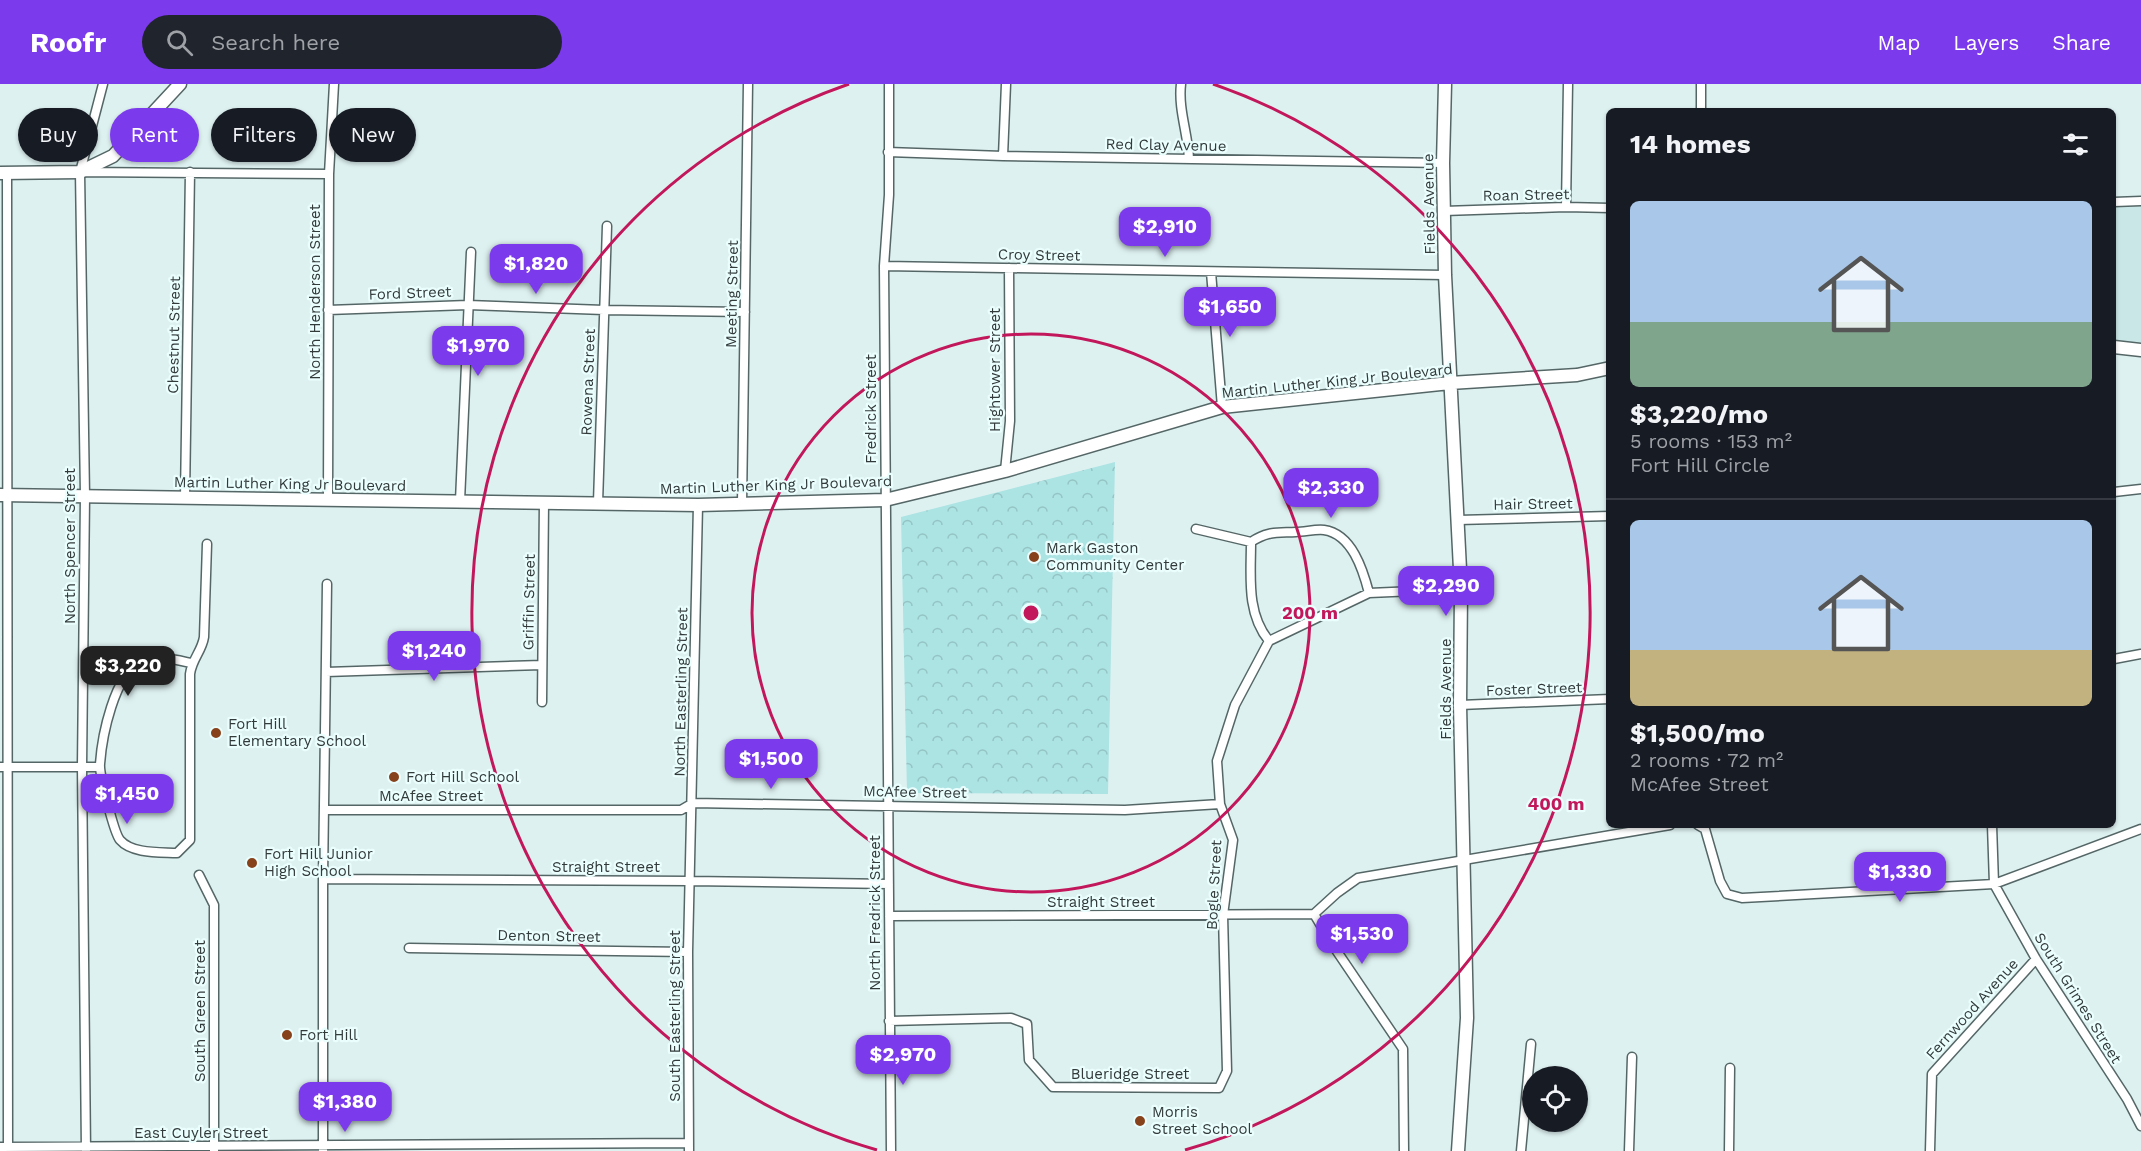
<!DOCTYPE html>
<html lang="en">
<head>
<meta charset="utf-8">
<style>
  :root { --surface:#171b24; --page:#20242c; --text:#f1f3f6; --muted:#9ea1a6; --line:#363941; --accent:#7c3aed }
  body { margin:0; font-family:"Work Sans",sans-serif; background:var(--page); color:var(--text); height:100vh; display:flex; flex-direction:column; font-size:22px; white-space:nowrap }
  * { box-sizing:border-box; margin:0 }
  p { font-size:20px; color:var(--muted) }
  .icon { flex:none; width:33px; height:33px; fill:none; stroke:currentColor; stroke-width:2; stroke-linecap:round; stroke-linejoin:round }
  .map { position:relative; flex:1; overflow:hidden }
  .drawer { position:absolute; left:1606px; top:24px; width:510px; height:720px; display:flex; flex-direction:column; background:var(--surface); border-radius:9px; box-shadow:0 2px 4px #0004 }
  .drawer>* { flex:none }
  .guide { position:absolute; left:18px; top:24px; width:570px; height:54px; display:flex; gap:12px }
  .buttons { position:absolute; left:1522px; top:982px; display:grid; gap:12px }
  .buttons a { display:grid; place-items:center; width:66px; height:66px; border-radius:50%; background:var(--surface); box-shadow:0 2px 4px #0004; font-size:30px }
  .price { position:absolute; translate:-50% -51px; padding:0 14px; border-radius:12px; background:var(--accent); color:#fff; font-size:20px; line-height:39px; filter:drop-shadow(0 2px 3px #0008) }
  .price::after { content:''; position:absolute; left:50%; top:36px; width:18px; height:14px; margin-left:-9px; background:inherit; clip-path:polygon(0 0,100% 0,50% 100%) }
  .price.active { background:#222; color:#fff }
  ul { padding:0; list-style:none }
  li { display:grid; align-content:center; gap:12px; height:318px; padding:0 24px }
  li+li { border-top:2px solid var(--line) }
  li span { display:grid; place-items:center; height:186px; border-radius:9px; color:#555 }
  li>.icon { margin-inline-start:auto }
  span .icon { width:108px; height:108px; fill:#fffc; stroke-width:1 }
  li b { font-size:26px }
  h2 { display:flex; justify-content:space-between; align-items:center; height:72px; padding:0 24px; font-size:26px }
  .chip { padding:0 21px; border-radius:27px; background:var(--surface); box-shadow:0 2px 4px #0004; font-size:21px; line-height:54px }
  .chip.active { background:var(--accent); color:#fff }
  header { display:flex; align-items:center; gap:36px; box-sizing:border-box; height:84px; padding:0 30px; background:var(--accent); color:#fff }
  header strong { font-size:28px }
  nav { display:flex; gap:33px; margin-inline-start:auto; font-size:21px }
  .search { width:420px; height:54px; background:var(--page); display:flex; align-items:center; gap:15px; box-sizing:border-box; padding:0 21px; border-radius:33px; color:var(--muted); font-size:22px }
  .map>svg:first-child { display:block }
  .built { fill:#cae7e7 }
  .park { fill:url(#park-crowns) }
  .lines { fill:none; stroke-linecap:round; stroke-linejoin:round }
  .street-casing { stroke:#566; stroke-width:11 }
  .secondary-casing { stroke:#566; stroke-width:15 }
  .street { stroke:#fff; stroke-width:8 }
  .secondary { stroke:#fff; stroke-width:12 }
  .ring { fill:none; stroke:#c2185b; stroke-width:3 }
  .poi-dot { fill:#87421b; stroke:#ebfefe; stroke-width:2 }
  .labels { text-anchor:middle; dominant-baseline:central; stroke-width:4.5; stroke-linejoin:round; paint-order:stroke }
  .street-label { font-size:15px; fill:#323a3a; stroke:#ebfefe }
  .poi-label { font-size:15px; fill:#323a3a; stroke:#ebfefe; text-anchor:start }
  .centre { fill:#c2185b; stroke:#ebfefe; stroke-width:3 }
  .ring-label { font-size:18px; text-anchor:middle; font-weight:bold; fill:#c2185b; stroke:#ebfefe; stroke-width:4.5; stroke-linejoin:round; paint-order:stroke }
</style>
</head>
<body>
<header>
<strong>Roofr</strong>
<div class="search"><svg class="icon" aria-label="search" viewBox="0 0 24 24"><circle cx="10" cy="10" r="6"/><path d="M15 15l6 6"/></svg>Search here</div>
<nav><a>Map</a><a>Layers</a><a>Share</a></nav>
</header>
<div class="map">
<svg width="2141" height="1067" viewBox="0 0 2141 1067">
  <defs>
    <pattern id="park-crowns" width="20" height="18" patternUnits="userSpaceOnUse" patternTransform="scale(1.5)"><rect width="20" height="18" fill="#ace3e3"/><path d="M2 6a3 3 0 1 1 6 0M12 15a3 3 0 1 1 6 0" fill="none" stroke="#94c4c4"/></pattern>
  </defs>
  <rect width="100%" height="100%" fill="#def1f1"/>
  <path class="built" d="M2114 119H2141V266L2114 263Z"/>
  <path class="park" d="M1115 378 1108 710 907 709 901 433Z"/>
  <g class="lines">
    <defs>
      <path id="street" d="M889 0V111L884 182 891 1067
        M1181 0C1178 25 1188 50 1189 75
        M1701 27V0
        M888 68 1003 72 1443 79
        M1003 72 1006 0
        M83 88 329 90
        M7 89 8 1063
        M2114 118 2141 117
        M1566 123 1568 0
        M1444 127 1566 123 1610 124
        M884 182 1445 191
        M1211 188 1222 323
        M328 226 468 221 604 226 745 228
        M1005 387 1010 337 1009 184
        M2114 408 2141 405
        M185 413 190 88
        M328 415 329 90 334 0
        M460 417 471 168
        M598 419 607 142
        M742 420 748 0
        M1458 436 1610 432
        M1196 445 1251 458
        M1251 458C1268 447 1276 449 1296 448 1305 448 1315 445 1324 446 1352 450 1363 486 1369 509
        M1251 458C1251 492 1246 529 1269 557
        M1269 557 1369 509 1461 505
        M2114 575 2141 570
        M191 579C177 576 155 570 141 577 114 591 102 652 100 680 99 689 114 749 120 756 132 770 160 768 177 769L190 756V590C192 575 202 567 204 553L207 460
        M326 588 542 581
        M542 618 544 418
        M1460 621 1610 615
        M0 683H99
        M324 726H681L693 719 1125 726 1220 720
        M1698 741 1705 745 1720 797 1727 810 1742 814 1994 800 2141 745
        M1992 741 1994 800 2036 875 2127 1015 2141 1042
        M199 791 214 821V1067
        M323 795 690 797 889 800
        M889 832 1314 830
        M409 864 688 868
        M889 937 1011 934 1027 940 1029 976 1053 1003 1219 1004 1227 987 1223 831 1233 756 1220 720 1217 677 1235 621 1269 557
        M0 1063 689 1059
        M86 1067 82 683 85 412 80 88 103 0
        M323 1067V795L327 500
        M689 1067 688 868 698 421
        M1404 1067 1403 965 1332 860 1314 830 1337 809 1358 794 1670 741
        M1521 1067 1531 960
        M1629 1067 1632 973
        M1729 1067 1730 984
        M1930 1067 1932 990 2036 875"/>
      <path id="secondary" d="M1445 0 1443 79 1445 191 1461 505 1460 621 1467 934 1458 1067
        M0 89 80 88 113 72 180 0
        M2114 263 2141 266
        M0 411 698 421 885 416 1005 387 1222 323 1450 299 1577 291 1610 284"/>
    </defs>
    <use href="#street" class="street-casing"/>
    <use href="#secondary" class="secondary-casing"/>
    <use href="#street" class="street"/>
    <use href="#secondary" class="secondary"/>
  </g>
  <g class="ring">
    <circle cx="1031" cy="529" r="279"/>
    <path d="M877 1066A559 559 0 0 1 849 0M1213 0A559 559 0 0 1 1185 1066"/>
  </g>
  <g class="poi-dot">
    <circle cx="1034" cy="473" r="6"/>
    <circle cx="216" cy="649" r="6"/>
    <circle cx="394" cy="693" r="6"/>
    <circle cx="252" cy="779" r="6"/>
    <circle cx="287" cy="951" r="6"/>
    <circle cx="1140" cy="1037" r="6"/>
  </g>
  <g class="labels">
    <g class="street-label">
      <text transform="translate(1166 61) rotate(1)">Red Clay Avenue</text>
      <text transform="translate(1526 111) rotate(-1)">Roan Street</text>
      <text transform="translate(1429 120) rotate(-91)">Fields Avenue</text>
      <text transform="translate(1039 171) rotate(1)">Croy Street</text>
      <text transform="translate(315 208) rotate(-90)">North Henderson Street</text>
      <text transform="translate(410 209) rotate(-2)">Ford Street</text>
      <text transform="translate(732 210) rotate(-89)">Meeting Street</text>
      <text transform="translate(174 251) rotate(-89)">Chestnut Street</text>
      <text transform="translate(995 286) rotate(-90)">Hightower Street</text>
      <text transform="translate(1337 297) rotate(-6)">Martin Luther King Jr Boulevard</text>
      <text transform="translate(588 298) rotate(-88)">Rowena Street</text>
      <text transform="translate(871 325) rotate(-90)">Fredrick Street</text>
      <text transform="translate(290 400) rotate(1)">Martin Luther King Jr Boulevard</text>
      <text transform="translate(776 401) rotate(-2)">Martin Luther King Jr Boulevard</text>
      <text transform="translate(1533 420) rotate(-1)">Hair Street</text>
      <text transform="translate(70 462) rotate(-90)">North Spencer Street</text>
      <text transform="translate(529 518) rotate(-89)">Griffin Street</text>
      <text transform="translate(1446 605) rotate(-90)">Fields Avenue</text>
      <text transform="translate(1534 605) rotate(-2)">Foster Street</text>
      <text transform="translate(681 608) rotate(-89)">North Easterling Street</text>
      <text transform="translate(915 708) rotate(1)">McAfee Street</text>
      <text x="431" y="712">McAfee Street</text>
      <text x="606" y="783">Straight Street</text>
      <text transform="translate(1214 801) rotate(-87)">Bogle Street</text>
      <text x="1101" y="818">Straight Street</text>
      <text transform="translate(875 829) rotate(-90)">North Fredrick Street</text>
      <text transform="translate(549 852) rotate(1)">Denton Street</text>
      <text transform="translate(2078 914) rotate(58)">South Grimes Street</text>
      <text transform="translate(1972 925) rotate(-48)">Fernwood Avenue</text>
      <text transform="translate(200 927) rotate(-90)">South Green Street</text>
      <text transform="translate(675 932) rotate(-90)">South Easterling Street</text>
      <text x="1130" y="990">Blueridge Street</text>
      <text x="201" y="1049">East Cuyler Street</text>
    </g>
    <g class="poi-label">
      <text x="1046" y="464">Mark Gaston<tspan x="1046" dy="17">Community Center</tspan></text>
      <text x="228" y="640">Fort Hill<tspan x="228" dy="17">Elementary School</tspan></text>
      <text x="406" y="693">Fort Hill School</text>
      <text x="264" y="770">Fort Hill Junior<tspan x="264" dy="17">High School</tspan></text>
      <text x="299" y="951">Fort Hill</text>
      <text x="1152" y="1028">Morris<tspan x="1152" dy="17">Street School</tspan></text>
    </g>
  </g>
  <circle cx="1031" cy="529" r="9" class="centre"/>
  <g class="ring-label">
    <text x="1310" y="535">200 m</text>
    <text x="1556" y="726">400 m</text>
  </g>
</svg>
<div class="buttons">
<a><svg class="icon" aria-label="locate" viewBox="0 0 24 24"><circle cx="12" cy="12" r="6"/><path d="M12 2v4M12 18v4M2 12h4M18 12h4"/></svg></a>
</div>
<b class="price" style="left:1165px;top:174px">$2,910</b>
<b class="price" style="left:536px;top:211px">$1,820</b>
<b class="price" style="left:1230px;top:254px">$1,650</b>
<b class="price" style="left:478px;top:293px">$1,970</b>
<b class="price" style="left:1331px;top:435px">$2,330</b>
<b class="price" style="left:1446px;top:533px">$2,290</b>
<b class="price" style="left:434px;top:598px">$1,240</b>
<b class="price active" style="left:128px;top:613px">$3,220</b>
<b class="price" style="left:771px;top:706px">$1,500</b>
<b class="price" style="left:127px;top:741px">$1,450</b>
<b class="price" style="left:1900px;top:819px">$1,330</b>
<b class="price" style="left:1362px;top:881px">$1,530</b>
<b class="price" style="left:903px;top:1002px">$2,970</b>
<b class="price" style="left:345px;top:1049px">$1,380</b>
<div class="guide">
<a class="chip">Buy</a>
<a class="chip active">Rent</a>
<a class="chip">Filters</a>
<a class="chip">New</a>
</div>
<section class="drawer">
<h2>14 homes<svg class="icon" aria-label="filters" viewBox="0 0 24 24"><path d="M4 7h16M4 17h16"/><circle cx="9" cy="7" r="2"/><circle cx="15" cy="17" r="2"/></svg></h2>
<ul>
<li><span style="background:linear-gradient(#a9c7e8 65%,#7fa58c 0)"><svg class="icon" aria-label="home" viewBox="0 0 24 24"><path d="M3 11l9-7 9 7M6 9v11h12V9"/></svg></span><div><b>$3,220/mo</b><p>5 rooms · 153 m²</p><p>Fort Hill Circle</p></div></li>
<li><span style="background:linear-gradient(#a9c7e8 70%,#c2b280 0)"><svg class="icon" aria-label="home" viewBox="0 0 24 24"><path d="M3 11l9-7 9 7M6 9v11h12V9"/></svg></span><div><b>$1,500/mo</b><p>2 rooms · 72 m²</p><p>McAfee Street</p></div></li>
</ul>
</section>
</div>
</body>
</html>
